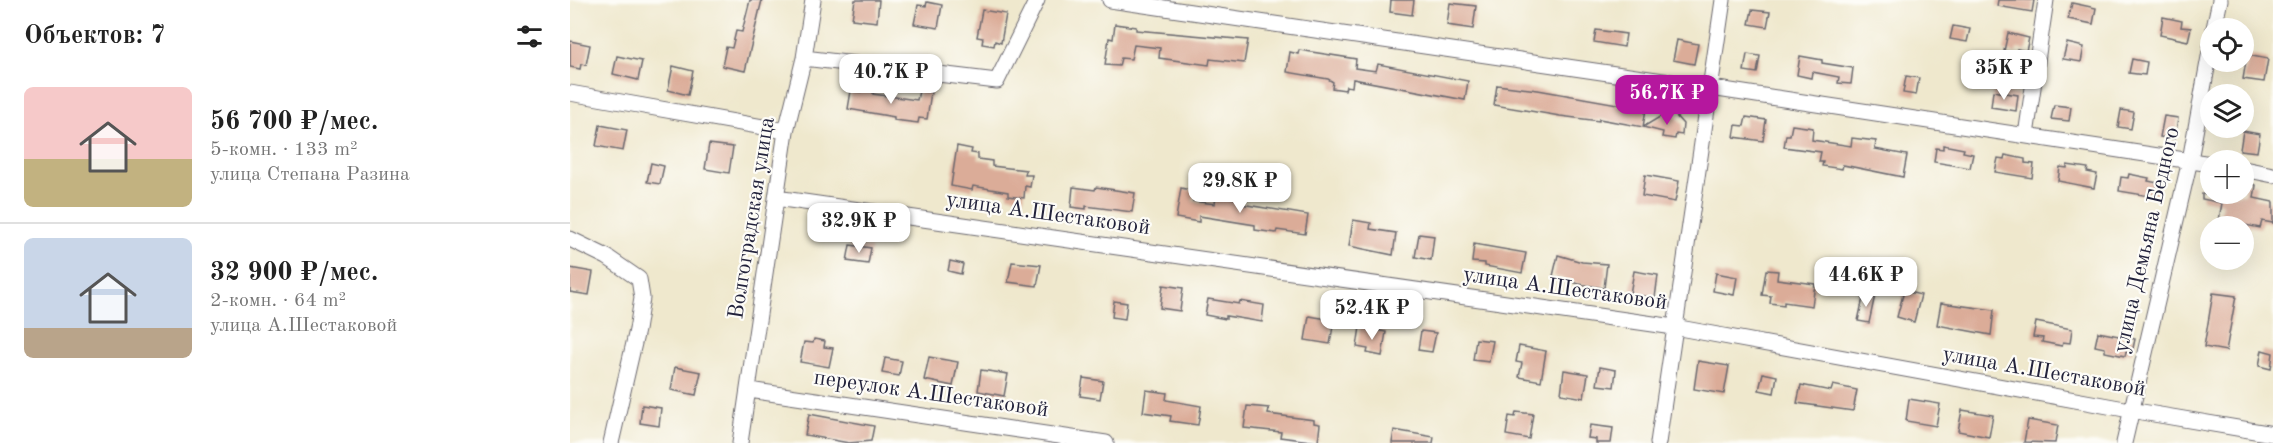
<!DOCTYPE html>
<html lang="ru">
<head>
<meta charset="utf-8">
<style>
  :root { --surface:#fff; --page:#f2f2f2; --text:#222; --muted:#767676; --line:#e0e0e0; --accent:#b5179e }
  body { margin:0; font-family:"Old Standard TT",serif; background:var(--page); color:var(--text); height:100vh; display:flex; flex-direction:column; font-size:22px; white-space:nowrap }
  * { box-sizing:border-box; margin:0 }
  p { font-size:20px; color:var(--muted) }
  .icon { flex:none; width:33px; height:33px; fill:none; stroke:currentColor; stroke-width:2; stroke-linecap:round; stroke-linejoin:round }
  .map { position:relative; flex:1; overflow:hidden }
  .side { display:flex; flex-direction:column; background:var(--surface); width:570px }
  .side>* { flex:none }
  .buttons { position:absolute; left:1630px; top:18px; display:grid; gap:12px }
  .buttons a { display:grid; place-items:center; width:54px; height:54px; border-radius:50%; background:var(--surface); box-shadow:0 6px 24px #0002; font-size:30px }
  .price { position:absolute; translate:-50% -51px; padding:0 14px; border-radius:12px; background:#fff; color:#222; font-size:20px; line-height:39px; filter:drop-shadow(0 2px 3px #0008) }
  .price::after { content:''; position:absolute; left:50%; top:36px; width:18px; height:14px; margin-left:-9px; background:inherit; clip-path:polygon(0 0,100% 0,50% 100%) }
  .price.on { background:var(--accent); color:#fff }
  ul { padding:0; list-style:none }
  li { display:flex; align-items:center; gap:18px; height:150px; padding:0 24px }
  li+li { border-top:2px solid var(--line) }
  li span { display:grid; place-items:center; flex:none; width:168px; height:120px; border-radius:9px; color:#555 }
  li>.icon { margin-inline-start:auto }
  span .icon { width:72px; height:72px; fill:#fffc; stroke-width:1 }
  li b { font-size:26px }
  h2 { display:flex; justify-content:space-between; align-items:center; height:72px; padding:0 24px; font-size:26px }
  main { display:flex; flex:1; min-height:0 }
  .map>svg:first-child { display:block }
  .building { fill:#dbac98 }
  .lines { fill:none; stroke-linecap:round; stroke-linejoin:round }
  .street-casing { stroke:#6a676e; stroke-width:17 }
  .street { stroke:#fff; stroke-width:15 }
  .labels { text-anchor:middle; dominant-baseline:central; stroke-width:4.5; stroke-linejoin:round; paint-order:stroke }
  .street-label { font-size:22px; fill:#22223b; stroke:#fdfcf7 }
</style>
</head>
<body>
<main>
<section class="side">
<h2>Объектов: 7<svg class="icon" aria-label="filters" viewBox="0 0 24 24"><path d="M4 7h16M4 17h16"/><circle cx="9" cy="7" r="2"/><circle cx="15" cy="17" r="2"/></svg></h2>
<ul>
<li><span style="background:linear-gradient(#f6c9c9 60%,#c2b280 0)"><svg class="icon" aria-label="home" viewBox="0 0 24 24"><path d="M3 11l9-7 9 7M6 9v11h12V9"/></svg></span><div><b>56 700 ₽/мес.</b><p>5-комн. · 133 m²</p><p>улица Степана Разина</p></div></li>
<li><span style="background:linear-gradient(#c9d6e8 75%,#b9a48a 0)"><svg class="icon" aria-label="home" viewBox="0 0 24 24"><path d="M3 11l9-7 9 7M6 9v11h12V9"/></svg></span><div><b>32 900 ₽/мес.</b><p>2-комн. · 64 m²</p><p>улица А.Шестаковой</p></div></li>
</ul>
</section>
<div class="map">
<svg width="1703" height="443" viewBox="0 0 1703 443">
  <rect width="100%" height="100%" fill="#fdfcf7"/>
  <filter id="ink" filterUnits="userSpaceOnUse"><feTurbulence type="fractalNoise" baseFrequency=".0167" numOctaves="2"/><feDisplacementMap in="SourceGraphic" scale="12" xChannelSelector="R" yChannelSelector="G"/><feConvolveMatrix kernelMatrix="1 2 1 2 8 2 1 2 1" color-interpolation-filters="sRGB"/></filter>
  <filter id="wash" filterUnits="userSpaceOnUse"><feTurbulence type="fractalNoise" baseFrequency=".008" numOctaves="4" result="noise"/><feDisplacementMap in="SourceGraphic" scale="24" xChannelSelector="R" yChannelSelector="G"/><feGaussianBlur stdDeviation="1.35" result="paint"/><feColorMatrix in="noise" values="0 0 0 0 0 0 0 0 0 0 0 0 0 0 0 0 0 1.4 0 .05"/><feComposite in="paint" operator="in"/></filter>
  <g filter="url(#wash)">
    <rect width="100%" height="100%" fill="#efe8cd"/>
    <g id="blocks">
      <path class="building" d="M180 0H192L175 71 152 66 156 47 162 48 166 31 172 32Z
        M285 0H309L307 22 282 19Z
        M821 0H844L842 15 820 12Z
        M1428 0H1464L1462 12 1427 6Z
        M357 2 372 5 368 28 344 24 348 5 356 6Z
        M880 3 906 6 903 29 877 25Z
        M1502 3 1526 8 1523 24 1498 19Z
        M412 10 436 14 431 43 425 41 424 46 412 44 413 38 407 37Z
        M1182 10 1200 12 1197 27 1179 24Z
        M1593 17 1612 21 1611 27 1621 28 1618 41 1590 35Z
        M545 24 566 27V30L678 40 674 63 640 59 639 65 589 58 590 48 564 45 561 59 551 58 549 66 535 65 539 38 543 39Z
        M1383 26 1400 29 1397 42 1380 39Z
        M1026 30 1056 34 1054 47 1024 42Z
        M1438 33 1459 38 1456 51 1447 49 1446 53 1434 51Z
        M1107 40 1128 44 1124 64 1103 60Z
        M0 41 20 45 16 65 11 64 10 69 0 67Z
        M1497 43 1514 47 1511 62 1493 59Z
        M729 50 786 59 785 68 806 71 808 64 898 81 895 100 783 79 782 87 776 86 775 90 762 88 763 82 758 79 717 72 720 52 728 54Z
        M1177 54 1190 56 1187 73 1174 71Z
        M1677 55 1698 59 1694 82 1673 79Z
        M47 56 72 61 68 80 43 74Z
        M1230 56 1252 60V63L1283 68 1281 84 1268 83 1269 77 1242 72 1241 78 1227 75Z
        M1562 59 1577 62 1575 75 1559 73Z
        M103 66 123 71 118 95 98 90Z
        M1336 76 1349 78 1346 95 1333 93Z
        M292 85 304 88 303 94 347 100 349 91 361 92 357 119 349 118 348 123 324 120V117L278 109 281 91 291 92Z
        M927 85 968 90 1076 109 1073 127 1029 119V121L990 116 924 105Z
        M1423 91 1448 95 1446 111 1421 107Z
        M1484 105 1501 107 1499 121 1481 119Z
        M1551 110 1564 112 1561 129 1548 127Z
        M1098 112 1104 114 1113 124 1112 135 1106 134 1105 139 1092 137 1093 132 1073 127Z
        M1594 116 1608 118 1605 139 1590 137Z
        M1176 117 1196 120 1193 141 1164 137 1166 125 1174 126Z
        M30 125 57 130 53 151 26 146Z
        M1222 125 1243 128 1242 140 1281 146 1282 138 1306 141 1305 149 1337 155 1333 177 1273 165 1272 169 1252 166 1253 162H1249L1251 152 1214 147 1216 135H1220Z
        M1673 131 1690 134 1687 152 1670 150Z
        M139 144 163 147 159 173 135 169Z
        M1373 145 1394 149 1393 152 1403 154 1400 168 1364 162 1366 148 1373 149Z
        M387 146 402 149 401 153 408 154V159L422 161V166L456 170 455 175H462L460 187 455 186 454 198 438 196V192L403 186 402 190 381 186Z
        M1435 155 1455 159V163L1464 164 1462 178 1425 172 1428 158 1434 159Z
        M81 163 94 166 90 184 77 182Z
        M1497 165 1518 168 1517 172 1527 174 1524 188 1488 181 1490 167 1497 168Z
        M1559 174 1579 178 1578 181 1588 183 1585 197 1549 191 1551 177 1558 178Z
        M1075 175 1109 181 1105 202 1072 196Z
        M1674 182 1686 185 1684 198 1703 202V223L1692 221 1690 228 1649 220 1652 203 1632 199V194H1674Z
        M503 187 525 190 526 187 565 193 562 212 516 206V209L501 207Z
        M611 188 625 191 623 201 645 204 646 195 671 199V204L738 215 735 234 707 230 706 233 685 230V225L629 216V222L606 218Z
        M783 220 801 223 800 229 826 233 823 255 779 246Z
        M849 234 864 236 861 260 845 257Z
        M904 244 956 253 952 273 915 266V263L902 262Z
        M280 245 301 248 298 264 277 261Z
        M988 255 1012 262 1037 264 1034 288 1009 284 983 276Z
        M380 261 393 264 391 274 378 271Z
        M442 262 471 265 467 286 438 282Z
        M0 268 23 272 19 295 0 292Z
        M1196 270 1208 271 1207 279 1245 284 1242 306 1214 302V305L1200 303 1201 296 1192 295Z
        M1064 271 1088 275 1085 298 1060 294Z
        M1146 273 1167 277 1164 295 1143 291Z
        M593 285 613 288 610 311 590 308Z
        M1334 291 1351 295 1344 322 1327 317Z
        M1294 293 1305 295 1299 323 1288 321Z
        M1643 293 1666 296 1656 351 1634 347Z
        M638 299 669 304 670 301 694 305 692 322 656 316V319L635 315Z
        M544 301 557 303 555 319 542 317Z
        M1371 303 1424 310 1421 335 1367 325Z
        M739 316 764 320 760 344 735 340Z
        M1466 322 1502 329 1500 343 1493 342 1492 346 1472 342 1473 338 1463 337Z
        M790 327 816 332 812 356 797 353 798 349 787 347Z
        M851 331 866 333 862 352 848 350Z
        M1528 332 1565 339 1562 353 1556 352 1555 356 1535 352V348L1525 346Z
        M244 339 255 341 254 347 263 348 259 367 230 362 234 342 243 343Z
        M906 339 923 341 919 362 903 360Z
        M949 346 976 351 971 381 949 377 952 363 946 362Z
        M1692 350 1703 353 1701 369 1689 366Z
        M359 357 388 362 383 386 354 380Z
        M315 358 332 361 329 376 312 373Z
        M1128 361 1159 366 1154 394 1124 389Z
        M105 367 131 372 126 395 101 390Z
        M1030 367 1046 370 1044 387 1027 385Z
        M411 370 438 374 434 396 408 391Z
        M994 370 1018 374 1014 398 991 394Z
        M1193 373 1207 376 1204 393 1189 390Z
        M513 378 533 381 530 399 510 396Z
        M1231 385 1261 391 1263 385 1287 390 1283 411 1227 403Z
        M576 390 597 393 596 400 631 406 628 425 600 421 601 416 573 412Z
        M1339 399 1370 404 1366 426 1336 421Z
        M72 405 91 408 89 426 70 423Z
        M677 406 699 408 698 414 744 420V423L750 424 748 442 710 437 711 432 674 428Z
        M1392 410 1423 415 1419 437 1388 431Z
        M946 412 963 414 959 439 936 435 939 416 945 417Z
        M239 414 304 426 301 441 279 443 235 435Z
        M1458 420 1488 425 1485 443 1454 442Z
        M1020 425 1043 428 1041 443H1026V439L1018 438Z
        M824 430 864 437 863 443H822Z"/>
    </g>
  </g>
  <g filter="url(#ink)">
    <use href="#blocks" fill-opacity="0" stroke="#6a676e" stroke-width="1.5"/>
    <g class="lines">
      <defs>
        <path id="street" d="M540 0 1141 88 1641 164
          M1644 28 1650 0
          M234 58 427 81 467 0
          M0 93 216 131
          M1456 135 1476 0
          M1674 169 1703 175
          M206 198 1104 327 1560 410 1703 434
          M0 239 37 257 69 279 72 298 67 330 41 443
          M179 390 536 443
          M170 443 216 131 234 58 243 0
          M1088 443 1153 0
          M1554 443 1620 160 1641 46"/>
      </defs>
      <use href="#street" class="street-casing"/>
      <use href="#street" class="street"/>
    </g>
  </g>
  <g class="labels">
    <g class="street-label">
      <text transform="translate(478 214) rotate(8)">улица А.Шестаковой</text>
      <text transform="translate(182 218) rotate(-81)">Волгоградская улица</text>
      <text transform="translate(1577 240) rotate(-77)">улица Демьяна Бедного</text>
      <text transform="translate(995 289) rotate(8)">улица А.Шестаковой</text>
      <text transform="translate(1474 372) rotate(10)">улица А.Шестаковой</text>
      <text transform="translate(361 394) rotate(8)">переулок А.Шестаковой</text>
    </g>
  </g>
</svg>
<div class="buttons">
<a><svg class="icon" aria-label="locate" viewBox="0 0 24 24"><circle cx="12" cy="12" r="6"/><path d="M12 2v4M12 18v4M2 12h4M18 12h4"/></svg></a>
<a><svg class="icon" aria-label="layers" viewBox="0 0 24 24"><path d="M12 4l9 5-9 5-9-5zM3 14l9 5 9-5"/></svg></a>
<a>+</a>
<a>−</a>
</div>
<b class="price" style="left:1434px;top:101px">35K ₽</b>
<b class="price" style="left:321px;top:105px">40.7K ₽</b>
<b class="price on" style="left:1097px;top:126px">56.7K ₽</b>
<b class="price" style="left:670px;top:214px">29.8K ₽</b>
<b class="price" style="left:289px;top:254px">32.9K ₽</b>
<b class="price" style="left:1296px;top:308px">44.6K ₽</b>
<b class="price" style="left:802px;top:341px">52.4K ₽</b>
</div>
</main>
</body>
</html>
